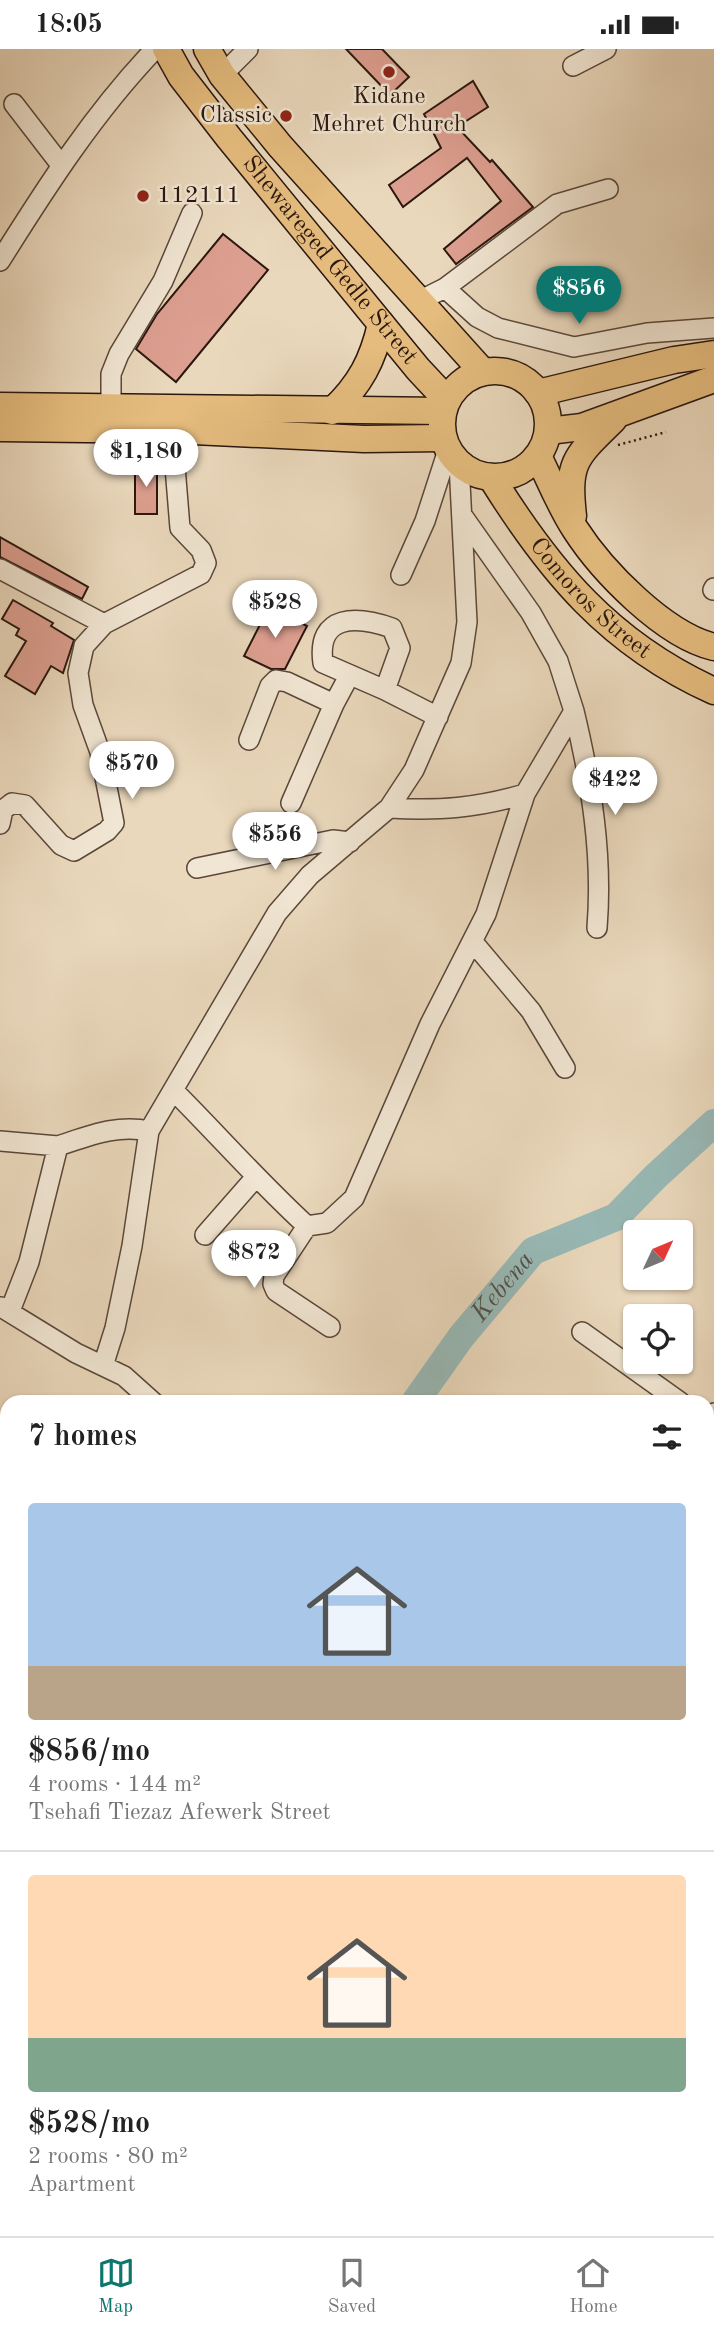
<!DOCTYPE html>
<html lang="en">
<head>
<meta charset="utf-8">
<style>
  :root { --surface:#fff; --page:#f6f6f6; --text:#222; --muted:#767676; --line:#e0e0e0; --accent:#0f766e }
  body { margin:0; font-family:"Old Standard TT",serif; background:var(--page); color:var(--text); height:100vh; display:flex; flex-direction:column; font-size:26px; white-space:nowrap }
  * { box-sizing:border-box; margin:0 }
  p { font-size:23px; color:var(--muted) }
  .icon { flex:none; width:38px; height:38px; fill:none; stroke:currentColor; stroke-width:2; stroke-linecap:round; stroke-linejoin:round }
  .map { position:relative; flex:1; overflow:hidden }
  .panel { position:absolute; left:0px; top:1346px; width:714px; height:842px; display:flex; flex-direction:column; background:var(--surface); border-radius:21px 21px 0 0; box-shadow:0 2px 5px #0004 }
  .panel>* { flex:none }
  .needle { width:46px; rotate:46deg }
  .controls { position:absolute; left:623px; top:1171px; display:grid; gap:14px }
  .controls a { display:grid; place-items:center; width:70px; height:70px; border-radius:7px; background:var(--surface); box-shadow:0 2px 5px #0004; font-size:35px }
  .price { position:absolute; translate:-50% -60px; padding:0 16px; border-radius:24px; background:#fff; color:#222; font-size:23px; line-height:46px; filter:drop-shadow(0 2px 4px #0008) }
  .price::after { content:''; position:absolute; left:50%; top:42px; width:21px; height:16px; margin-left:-10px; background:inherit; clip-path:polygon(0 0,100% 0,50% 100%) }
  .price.current { background:var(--accent); color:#fff }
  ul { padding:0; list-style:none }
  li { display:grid; align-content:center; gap:14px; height:371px; padding:0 28px }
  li+li { border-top:2px solid var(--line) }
  li span { display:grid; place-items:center; height:217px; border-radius:7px; color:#555 }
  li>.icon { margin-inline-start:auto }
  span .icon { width:126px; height:126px; fill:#fffc; stroke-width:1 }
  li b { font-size:30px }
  h2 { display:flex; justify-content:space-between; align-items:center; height:84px; padding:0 28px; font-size:30px }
  .status { display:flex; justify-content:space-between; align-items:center; height:49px; padding:0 35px; background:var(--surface); direction:ltr }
  .status svg { height:19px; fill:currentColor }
  .tab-bar { display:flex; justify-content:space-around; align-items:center; height:98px; border-top:2px solid var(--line); background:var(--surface); font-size:19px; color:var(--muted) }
  .tab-bar a { display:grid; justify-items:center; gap:4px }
  .tab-bar .current { color:var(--accent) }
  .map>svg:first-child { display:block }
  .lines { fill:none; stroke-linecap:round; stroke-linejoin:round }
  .river { stroke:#98b9b6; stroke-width:28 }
  .building { fill:#dd9f90; stroke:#2a170e; stroke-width:2 }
  .minor-casing { stroke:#5a473a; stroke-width:22 }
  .major-casing { stroke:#2a170e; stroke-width:29 }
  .path { stroke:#2a170e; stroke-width:2.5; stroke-dasharray:2 3.5; stroke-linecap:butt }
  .minor { stroke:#f1e6d3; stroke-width:19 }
  .major { stroke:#e5bc7e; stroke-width:26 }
  .poi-dot { fill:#8f2418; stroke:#f1e6d3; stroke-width:2.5 }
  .labels { text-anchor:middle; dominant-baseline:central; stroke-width:5; stroke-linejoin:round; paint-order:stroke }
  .poi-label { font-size:24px; fill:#2a170e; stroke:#f1e6d3 }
  .street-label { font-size:24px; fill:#2a170e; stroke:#f1e6d3 }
  .water-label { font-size:26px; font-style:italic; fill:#505049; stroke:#f1e6d3 }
</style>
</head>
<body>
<div class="status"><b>18:05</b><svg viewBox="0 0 49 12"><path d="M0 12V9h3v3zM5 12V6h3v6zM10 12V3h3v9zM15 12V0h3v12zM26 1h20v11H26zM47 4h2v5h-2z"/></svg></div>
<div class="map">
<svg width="714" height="2187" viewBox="0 0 714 2187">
  <rect width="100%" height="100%" fill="#ead8bc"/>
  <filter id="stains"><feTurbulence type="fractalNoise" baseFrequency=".00286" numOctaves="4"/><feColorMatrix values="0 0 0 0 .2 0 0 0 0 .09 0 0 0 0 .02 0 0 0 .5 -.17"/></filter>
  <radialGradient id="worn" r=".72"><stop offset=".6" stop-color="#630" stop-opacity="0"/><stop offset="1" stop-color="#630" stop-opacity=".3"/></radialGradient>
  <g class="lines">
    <g class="river">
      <path id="s1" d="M415 1353 461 1288 533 1202 616 1168 655 1128 714 1074"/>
      <path d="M0 2060 7 2037"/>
    </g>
  </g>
  <path class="building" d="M346 0H382L409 28 390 46Z
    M473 32 488 58 457 78 490 113 492 111 533 158 456 215 444 200 501 152 467 109 403 158 389 136 441 99 424 65Z
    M223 185 268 221 176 333 136 300 157 265Z
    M135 415H157V465H135Z
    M0 488 88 538 82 550 0 508Z
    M13 551 53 574 51 577 74 591 63 624 51 617 35 645 5 627 26 592 16 586 19 580 2 570Z
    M269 558 307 577 285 620H271L244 607Z"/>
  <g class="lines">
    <defs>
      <path id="minor" d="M573 17 606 0
        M222 26 248 0
        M14 55 61 116
        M0 212C47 137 94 64 155 0
        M445 239 477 268 498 279 574 298 647 284 714 279
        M417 253 445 239 557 155 608 140
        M111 358V325L119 305 163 232 192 164
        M0 520 104 575 201 525 206 514 201 501 180 479 172 381
        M401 526 425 472 448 401
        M713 541 714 539
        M385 641 323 614C316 564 358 567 392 579L400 599 385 641 438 668
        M574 662C591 733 603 805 597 879
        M249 691 270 637 276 631 287 633 334 655 349 627
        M291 754 334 655
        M389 759C440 762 476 759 525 745
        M0 775 3 761 12 754 25 756 61 796 74 802 107 782 114 774 100 703 83 656 78 624 84 597 104 575
        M197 819 333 791 350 793
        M473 893 531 962 565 1019
        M174 1042C219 1087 260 1134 307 1177L327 1174 354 1149 430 975 486 865 525 745 574 662 558 612 531 564 462 466
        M0 1092 58 1097
        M307 1177 274 1227 273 1235 276 1242 330 1278
        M205 1186 255 1129
        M1 1258 76 1304 124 1327 153 1353
        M10 1262 29 1213 58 1097C89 1087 117 1075 149 1082
        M582 1283 680 1353
        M103 1317 115 1279 132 1197 149 1082 277 864 310 826 389 759 414 721 461 614 467 573 459 414
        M707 1374 714 1364
        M707 1624 714 1627
        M0 1664 7 1691
        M708 1694 714 1683
        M0 1718 7 1715
        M707 1798 714 1800
        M707 2008 714 2010
        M73 2180 74 2187
        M133 2187 142 2180
        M325 2187 329 2180
        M708 2187 714 2177"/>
      <g id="major">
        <path id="s2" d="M166 0 181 27 229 89 418 320 447 351"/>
        <path d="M207 0 222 26 280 97 483 323"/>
        <circle cx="495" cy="375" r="53"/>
        <path d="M538 344 674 311 714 305"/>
        <path d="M0 357 443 362"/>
        <path d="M332 362C360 336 373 311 381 275"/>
        <path d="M0 379 172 381 364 390 443 389"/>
        <path d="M548 382 582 378 714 330"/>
        <path d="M538 407C550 431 560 457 575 480 602 522 664 586 714 598"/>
        <path id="s3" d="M491 428C550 523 610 595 714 642"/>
        <path d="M573 467C567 413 575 408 613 371"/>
      </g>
    </defs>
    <use href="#minor" class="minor-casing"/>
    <use href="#major" class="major-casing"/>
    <path class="path" d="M618 396 666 383"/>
    <use href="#minor" class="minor"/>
    <use href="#major" class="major"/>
  </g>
  <g class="poi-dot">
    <circle cx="389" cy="23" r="7"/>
    <circle cx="286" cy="67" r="7"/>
    <circle cx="143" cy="147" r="7"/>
  </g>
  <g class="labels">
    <g class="poi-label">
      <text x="389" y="48">Kidane<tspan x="389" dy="28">Mehret Church</tspan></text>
      <text x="272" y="67" text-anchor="end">Classic</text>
      <text x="157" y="147" text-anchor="start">112111</text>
    </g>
    <g class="street-label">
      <text stroke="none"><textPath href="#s2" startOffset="268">Shewareged Gedle Street</textPath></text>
      <text stroke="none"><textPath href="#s3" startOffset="158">Comoros Street</textPath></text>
    </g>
    <g class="water-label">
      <text stroke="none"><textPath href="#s1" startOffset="145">Kebena</textPath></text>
    </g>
  </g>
  <rect width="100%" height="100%" filter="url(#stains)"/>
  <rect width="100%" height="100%" fill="url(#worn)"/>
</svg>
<div class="controls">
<a><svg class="needle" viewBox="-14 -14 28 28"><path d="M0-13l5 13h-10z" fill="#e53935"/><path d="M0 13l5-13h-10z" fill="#767676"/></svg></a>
<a><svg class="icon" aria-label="locate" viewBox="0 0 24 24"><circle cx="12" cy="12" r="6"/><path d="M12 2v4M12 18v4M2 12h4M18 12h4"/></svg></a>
</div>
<b class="price current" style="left:579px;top:277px">$856</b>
<b class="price" style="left:146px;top:440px">$1,180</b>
<b class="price" style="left:275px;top:591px">$528</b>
<b class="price" style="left:132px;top:752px">$570</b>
<b class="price" style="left:615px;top:768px">$422</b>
<b class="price" style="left:275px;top:823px">$556</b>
<b class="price" style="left:254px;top:1241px">$872</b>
<section class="panel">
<h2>7 homes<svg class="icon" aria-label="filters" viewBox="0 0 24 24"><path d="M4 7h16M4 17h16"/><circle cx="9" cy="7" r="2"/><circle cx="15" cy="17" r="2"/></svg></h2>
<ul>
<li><span style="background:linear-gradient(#a9c7e8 75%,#b9a48a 0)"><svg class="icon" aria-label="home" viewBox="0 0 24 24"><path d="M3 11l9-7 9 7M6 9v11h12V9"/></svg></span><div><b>$856/mo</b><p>4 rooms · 144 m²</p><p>Tsehafi Tiezaz Afewerk Street</p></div></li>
<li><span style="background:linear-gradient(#ffd9b3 75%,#7fa58c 0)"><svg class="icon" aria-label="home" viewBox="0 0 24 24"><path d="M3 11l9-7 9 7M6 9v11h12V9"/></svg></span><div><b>$528/mo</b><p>2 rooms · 80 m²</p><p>Apartment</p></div></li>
</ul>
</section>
</div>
<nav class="tab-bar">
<a class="current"><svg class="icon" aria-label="map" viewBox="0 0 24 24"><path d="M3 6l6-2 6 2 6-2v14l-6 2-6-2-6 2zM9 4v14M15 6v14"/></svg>Map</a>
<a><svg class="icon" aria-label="saved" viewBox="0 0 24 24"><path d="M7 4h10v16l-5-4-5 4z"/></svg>Saved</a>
<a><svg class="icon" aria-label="home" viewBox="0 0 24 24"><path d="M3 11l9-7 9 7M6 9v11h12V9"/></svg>Home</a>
</nav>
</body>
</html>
